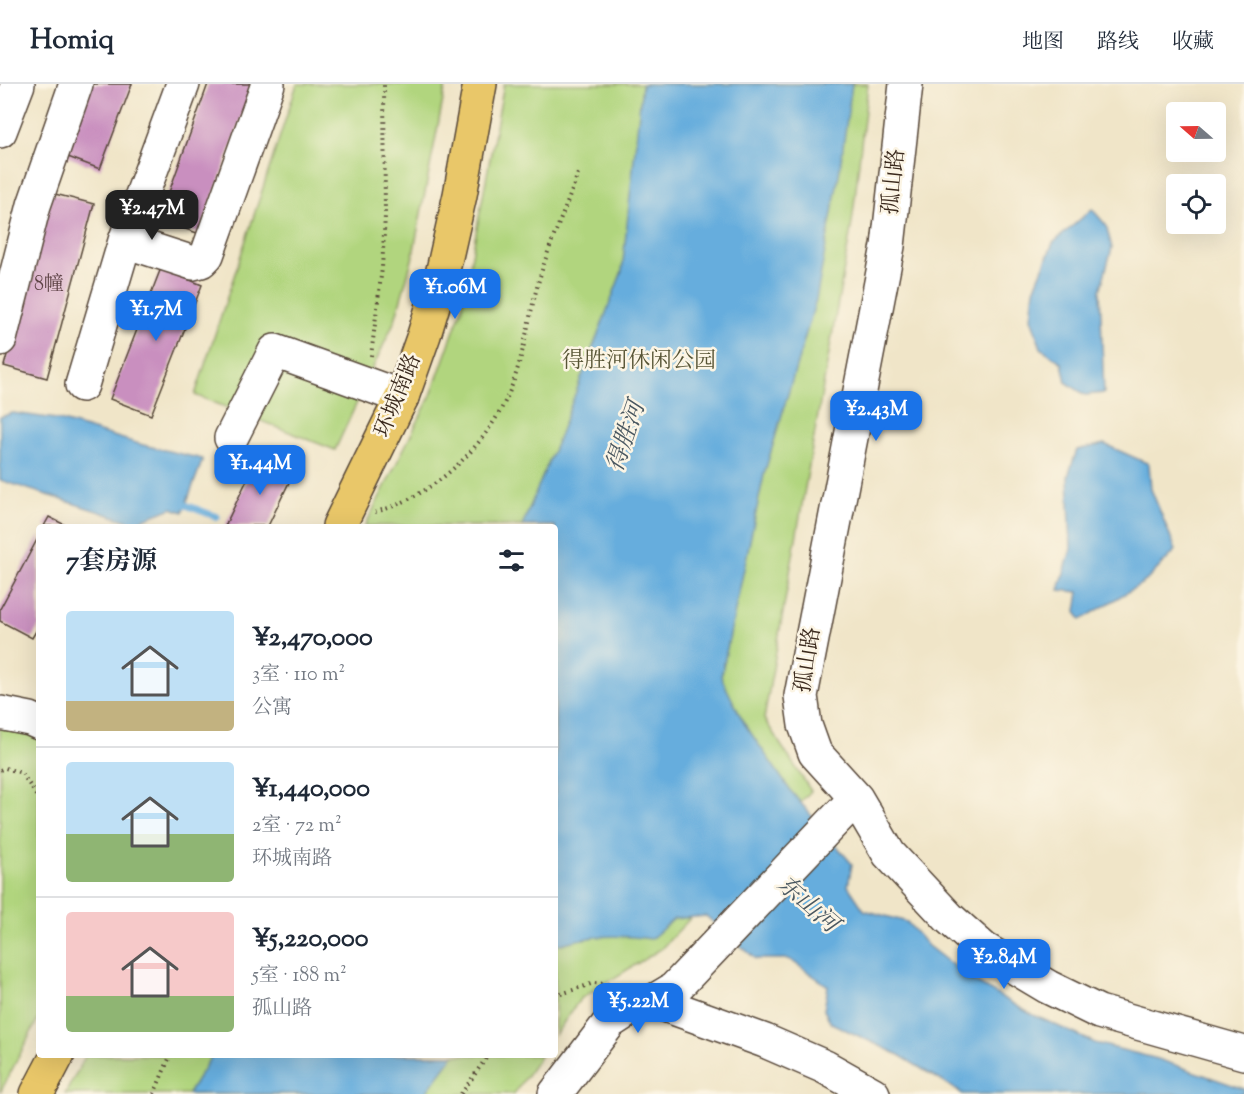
<!DOCTYPE html>
<html lang="zh">
<head>
<meta charset="utf-8">
<style>
  :root { --surface:#fff; --page:#f6f6f7; --text:#1f2937; --muted:#747a83; --line:#e0e1e3; --accent:#1a73e8 }
  body { margin:0; font-family:"Sorts Mill Goudy","Noto Serif SC",serif; background:var(--page); color:var(--text); height:100vh; display:flex; flex-direction:column; font-size:22px; white-space:nowrap }
  * { box-sizing:border-box; margin:0 }
  p { font-size:20px; color:var(--muted) }
  .icon { flex:none; width:33px; height:33px; fill:none; stroke:currentColor; stroke-width:2; stroke-linecap:round; stroke-linejoin:round }
  .map { position:relative; flex:1; overflow:hidden }
  .sheet { position:absolute; left:36px; top:440px; width:522px; height:534px; display:flex; flex-direction:column; background:var(--surface); border-radius:6px; box-shadow:0 6px 24px #0002 }
  .sheet>* { flex:none }
  .needle { width:39px; rotate:290deg }
  .tools { position:absolute; left:1166px; top:18px; display:grid; gap:12px }
  .tools a { display:grid; place-items:center; width:60px; height:60px; border-radius:6px; background:var(--surface); box-shadow:0 6px 24px #0002; font-size:30px }
  .price { position:absolute; translate:-50% -51px; padding:0 14px; border-radius:12px; background:var(--accent); color:#fff; font-size:20px; line-height:39px; filter:drop-shadow(0 2px 3px #0008) }
  .price::after { content:''; position:absolute; left:50%; top:36px; width:18px; height:14px; margin-left:-9px; background:inherit; clip-path:polygon(0 0,100% 0,50% 100%) }
  .price.current { background:#222; color:#fff }
  ul { padding:0; list-style:none }
  li { display:flex; align-items:center; gap:18px; height:150px; padding:0 30px }
  li+li { border-top:2px solid var(--line) }
  li span { display:grid; place-items:center; flex:none; width:168px; height:120px; border-radius:6px; color:#555 }
  li>.icon { margin-inline-start:auto }
  span .icon { width:72px; height:72px; fill:#fffc; stroke-width:1 }
  li b { font-size:26px }
  h2 { display:flex; justify-content:space-between; align-items:center; height:72px; padding:0 30px; font-size:26px }
  header { display:flex; align-items:center; gap:36px; box-sizing:border-box; height:84px; padding:0 30px; background:var(--surface); border-bottom:2px solid var(--line) }
  header strong { font-size:28px }
  nav { display:flex; gap:33px; margin-inline-start:auto; font-size:21px }
  .map>svg:first-child { display:block }
  .green { fill:#b1d57e; stroke:#76804e; stroke-width:1.5 }
  .water { fill:#66addd; stroke:#506c7e; stroke-width:1.5 }
  .lines { fill:none; stroke-linecap:round; stroke-linejoin:round }
  .stream { stroke:#66addd; stroke-width:7 }
  .building { fill:#c98fbf }
  .minor-casing { stroke:#564638; stroke-width:36 }
  .major-casing { stroke:#564638; stroke-width:36 }
  .path { stroke:#564638; stroke-width:4; stroke-dasharray:1.5 4.5; stroke-linecap:butt }
  .minor { stroke:#fff; stroke-width:33 }
  .major { stroke:#e9c769; stroke-width:33 }
  .labels { text-anchor:middle; dominant-baseline:central; stroke-width:5; stroke-linejoin:round; paint-order:stroke }
  .number-label { font-size:20px; fill:#5e4346 }
  .street-label { font-size:22px; fill:#3b2a1e; stroke:#fcf5e5 }
  .park-label { font-size:22px; fill:#585536; stroke:#fcf5e5 }
  .water-label { font-size:24px; font-style:italic; fill:#4a5861; stroke:#fcf5e5 }
</style>
</head>
<body>
<header>
<strong>Homiq</strong>
<nav><a>地图</a><a>路线</a><a>收藏</a></nav>
</header>
<div class="map">
<svg width="1244" height="1010" viewBox="0 0 1244 1010">
  <rect width="100%" height="100%" fill="#fcf5e5"/>
  <filter id="ink" filterUnits="userSpaceOnUse"><feTurbulence type="fractalNoise" baseFrequency=".0167" numOctaves="2"/><feDisplacementMap in="SourceGraphic" scale="12" xChannelSelector="R" yChannelSelector="G"/><feConvolveMatrix kernelMatrix="1 2 1 2 8 2 1 2 1" color-interpolation-filters="sRGB"/></filter>
  <filter id="wash" filterUnits="userSpaceOnUse"><feTurbulence type="fractalNoise" baseFrequency=".008" numOctaves="4" result="noise"/><feDisplacementMap in="SourceGraphic" scale="24" xChannelSelector="R" yChannelSelector="G"/><feGaussianBlur stdDeviation="1.35" result="paint"/><feColorMatrix in="noise" values="0 0 0 0 0 0 0 0 0 0 0 0 0 0 0 0 0 1.4 0 .05"/><feComposite in="paint" operator="in"/></filter>
  <g filter="url(#wash)">
    <rect width="100%" height="100%" fill="#f0e5c8"/>
    <path class="green" d="M297 0H446L412 176 395 236 335 366 195 311Z
      M504 0H868L852 139 764 635 811 707 661 865 580 915 555 951V442H365L431 311 462 224Z
      M0 635 39 644V933L0 1009Z
      M86 971H541L514 1010H65Z"/>
    <path class="water" d="M642 0H852L839 91 816 216 764 391 721 593 744 639 790 706 852 780 848 802 864 826 907 838 928 862 972 896 1029 929 1095 959 1158 975 1244 1005V1010H963L899 971 831 939 824 926 828 902 789 875H756L706 832 674 835 651 855C616 850 589 851 555 862V442H522L558 355 622 187Z
      M1092 125 1106 141 1112 164 1100 207 1104 309 1085 311 1066 298 1062 279 1041 264 1031 234 1034 206 1053 159Z
      M13 329 56 335 143 361 203 375 183 428 172 424 134 439 0 396V333Z
      M1104 360 1149 380 1151 405 1176 466 1146 497 1081 536 1076 527 1079 508 1059 506 1071 465 1068 392 1077 366Z
      M212 971V970L454 971 425 1010H188Z"/>
    <g class="lines">
      <path class="stream" d="M178 418 217 433"/>
    </g>
    <g id="blocks">
      <path class="building" d="M87 0H132L100 85 60 70Z
        M208 0H254L200 150 159 136Z
        M51 109 94 120 47 294 4 282Z
        M161 184 202 201 151 331 110 315Z
        M258 373 293 390 268 442H225Z
        M49 433 67 442H44Z
        M39 452V542L32 554 0 537V525Z"/>
    </g>
  </g>
  <g filter="url(#ink)">
    <use href="#blocks" fill-opacity="0" stroke="#564638" stroke-width="1.5"/>
    <g class="lines">
      <defs>
        <path id="minor" d="M906 0 888 162 801 612 805 641 815 669 856 714 889 770 949 834 984 865 1048 903 1099 928 1244 969
          M0 47 18 0
          M125 157 193 179 201 177 207 171 268 0
          M0 255 34 121 76 0
          M82 301 125 157 183 0
          M231 354 275 267 402 313
          M0 629 30 635 39 639
          M654 917 765 957 825 983 873 1010
          M555 1010 610 938 630 925 654 917 674 905 856 714"/>
        <path id="major" d="M339 442 402 313 424 251 441 195 460 111 480 0
          M37 1010 58 970"/>
      </defs>
      <use href="#minor" class="minor-casing"/>
      <use href="#major" class="major-casing"/>
      <path class="path" d="M371 272 382 184 385 132 384 0
        M375 428C431 414 485 364 508 311 524 275 528 234 539 196 549 160 566 125 578 89
        M0 686 5 684 22 689 39 716
        M555 912 594 899 617 901
        M154 1010 171 970
        M461 1010 489 970"/>
      <use href="#minor" class="minor"/>
      <use href="#major" class="major"/>
    </g>
  </g>
  <g class="labels">
    <g class="number-label">
      <text x="49" y="201">8幢</text>
    </g>
    <g class="street-label">
      <text transform="translate(895 98) rotate(-84)">孤山路</text>
      <text transform="translate(399 312) rotate(-68)">环城南路</text>
      <text transform="translate(809 576) rotate(-81)">孤山路</text>
    </g>
    <g class="park-label">
      <text x="639" y="278">得胜河休闲公园</text>
    </g>
    <g class="water-label">
      <text transform="translate(627 353) rotate(-71)">得胜河</text>
      <text transform="translate(807 821) rotate(41)">东山河</text>
    </g>
  </g>
</svg>
<div class="tools">
<a><svg class="needle" viewBox="-14 -14 28 28"><path d="M0-13l5 13h-10z" fill="#e53935"/><path d="M0 13l5-13h-10z" fill="#747a83"/></svg></a>
<a><svg class="icon" aria-label="locate" viewBox="0 0 24 24"><circle cx="12" cy="12" r="6"/><path d="M12 2v4M12 18v4M2 12h4M18 12h4"/></svg></a>
</div>
<b class="price current" style="left:152px;top:157px">¥2.47M</b>
<b class="price" style="left:455px;top:236px">¥1.06M</b>
<b class="price" style="left:156px;top:258px">¥1.7M</b>
<b class="price" style="left:876px;top:358px">¥2.43M</b>
<b class="price" style="left:260px;top:412px">¥1.44M</b>
<b class="price" style="left:1004px;top:906px">¥2.84M</b>
<b class="price" style="left:638px;top:950px">¥5.22M</b>
<section class="sheet">
<h2>7套房源<svg class="icon" aria-label="filters" viewBox="0 0 24 24"><path d="M4 7h16M4 17h16"/><circle cx="9" cy="7" r="2"/><circle cx="15" cy="17" r="2"/></svg></h2>
<ul>
<li><span style="background:linear-gradient(#bfe0f5 75%,#c2b280 0)"><svg class="icon" aria-label="home" viewBox="0 0 24 24"><path d="M3 11l9-7 9 7M6 9v11h12V9"/></svg></span><div><b>¥2,470,000</b><p>3室 · 110 m²</p><p>公寓</p></div></li>
<li><span style="background:linear-gradient(#bfe0f5 60%,#8fb573 0)"><svg class="icon" aria-label="home" viewBox="0 0 24 24"><path d="M3 11l9-7 9 7M6 9v11h12V9"/></svg></span><div><b>¥1,440,000</b><p>2室 · 72 m²</p><p>环城南路</p></div></li>
<li><span style="background:linear-gradient(#f6c9c9 70%,#8fb573 0)"><svg class="icon" aria-label="home" viewBox="0 0 24 24"><path d="M3 11l9-7 9 7M6 9v11h12V9"/></svg></span><div><b>¥5,220,000</b><p>5室 · 188 m²</p><p>孤山路</p></div></li>
</ul>
</section>
</div>
</body>
</html>
